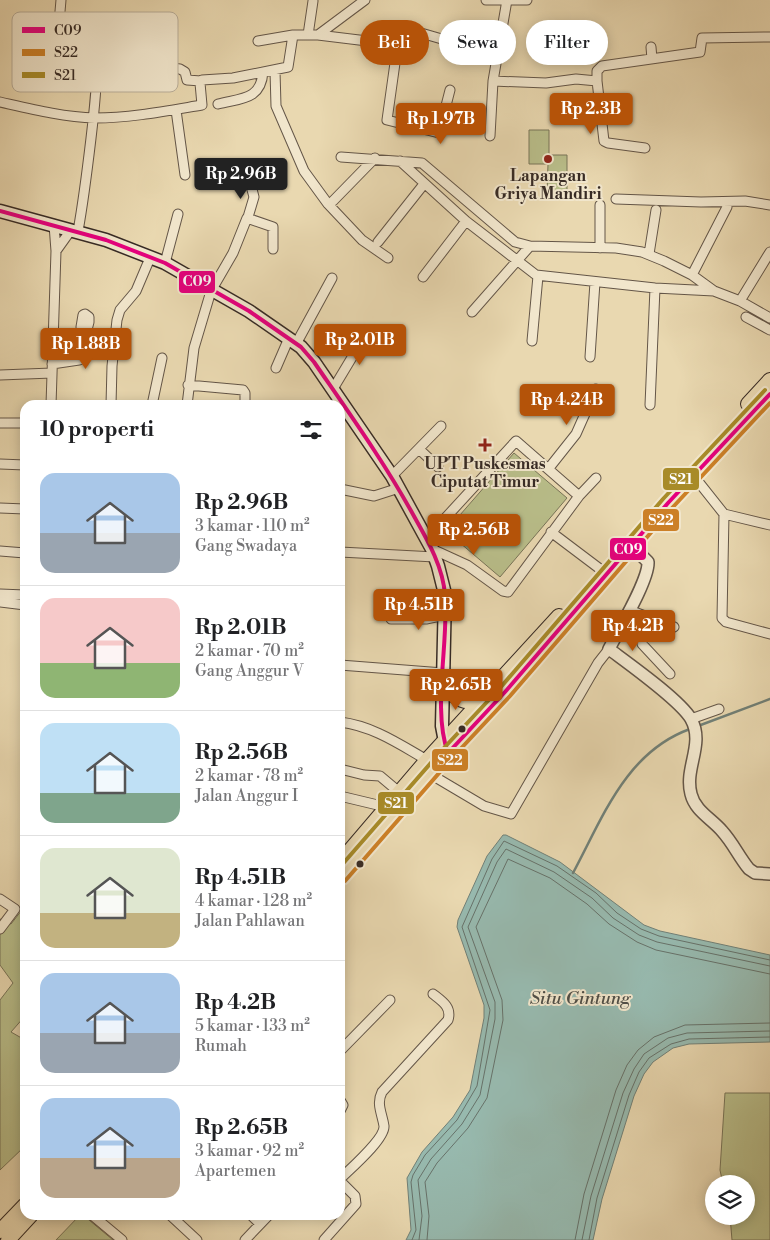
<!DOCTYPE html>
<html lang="id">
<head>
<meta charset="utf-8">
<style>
  :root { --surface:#fff; --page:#f2f2f2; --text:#202124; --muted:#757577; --line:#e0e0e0; --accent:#b45309 }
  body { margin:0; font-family:"Libre Bodoni",serif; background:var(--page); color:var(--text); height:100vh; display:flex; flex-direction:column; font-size:19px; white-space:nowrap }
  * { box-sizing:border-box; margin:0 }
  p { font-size:16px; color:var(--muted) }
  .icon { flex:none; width:28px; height:28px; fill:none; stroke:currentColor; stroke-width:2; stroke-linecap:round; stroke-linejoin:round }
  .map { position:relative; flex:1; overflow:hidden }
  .details { position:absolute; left:20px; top:400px; width:325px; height:820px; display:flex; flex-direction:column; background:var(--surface); border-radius:15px; box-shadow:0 2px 12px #0003 }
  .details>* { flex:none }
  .hud { position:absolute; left:360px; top:20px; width:335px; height:45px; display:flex; gap:10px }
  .controls { position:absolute; left:705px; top:1175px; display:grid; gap:10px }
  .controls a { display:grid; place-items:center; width:50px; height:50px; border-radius:50%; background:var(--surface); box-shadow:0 2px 12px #0003; font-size:25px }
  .price { position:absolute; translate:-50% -42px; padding:0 11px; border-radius:5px; background:var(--accent); color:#fff; font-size:16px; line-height:32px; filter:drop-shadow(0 1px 2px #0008) }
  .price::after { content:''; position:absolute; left:50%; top:30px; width:15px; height:11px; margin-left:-8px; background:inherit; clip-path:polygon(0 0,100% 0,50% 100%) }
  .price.active { background:#222; color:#fff }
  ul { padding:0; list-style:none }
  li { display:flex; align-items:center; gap:15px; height:125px; padding:0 20px }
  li+li { border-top:1px solid var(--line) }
  li span { display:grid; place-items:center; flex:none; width:140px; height:100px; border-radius:15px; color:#555 }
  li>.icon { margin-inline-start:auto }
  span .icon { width:60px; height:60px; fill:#fffc; stroke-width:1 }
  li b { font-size:21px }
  h2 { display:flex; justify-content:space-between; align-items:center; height:60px; padding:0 20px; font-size:21px }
  .chip { padding:0 18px; border-radius:22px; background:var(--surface); box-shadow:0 2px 12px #0003; font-size:18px; line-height:45px }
  .chip.active { background:var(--accent); color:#fff }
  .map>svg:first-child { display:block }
  .green { fill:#b9be8a; stroke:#787458 }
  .water { fill:#97b9ae; stroke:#718077 }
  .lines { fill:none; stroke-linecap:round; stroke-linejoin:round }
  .shore { stroke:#67726a; stroke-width:1 }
  .stream { stroke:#718077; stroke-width:2.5 }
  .minor-casing { stroke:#645648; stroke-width:11 }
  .tertiary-casing { stroke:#645648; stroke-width:14 }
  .secondary-casing { stroke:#372b25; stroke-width:15 }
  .trunk-casing { stroke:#372b25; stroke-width:16 }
  .minor { stroke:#f1e6cc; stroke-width:9 }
  .tertiary { stroke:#f1e6cc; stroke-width:11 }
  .secondary { stroke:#f1e6cc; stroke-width:12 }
  .trunk { stroke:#e9d8b0; stroke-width:14 }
  .bus-1-casing { stroke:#f1e6cc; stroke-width:8 }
  .bus-2-casing { stroke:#f1e6cc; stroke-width:8 }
  .bus-3-casing { stroke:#f1e6cc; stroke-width:8 }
  .bus-1 { stroke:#e5007d; stroke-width:4 }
  .bus-2 { stroke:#cc8027; stroke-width:4 }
  .bus-3 { stroke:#a88b28; stroke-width:4 }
  .poi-dot { fill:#8f2418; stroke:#f1e6cc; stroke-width:2 }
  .bus-dot { fill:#372b25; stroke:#f1e6cc; stroke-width:2 }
  .labels { text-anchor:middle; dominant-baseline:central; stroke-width:4; stroke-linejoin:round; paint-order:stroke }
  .poi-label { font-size:16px; font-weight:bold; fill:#372b25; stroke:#f1e6cc }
  .water-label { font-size:18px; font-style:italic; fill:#4f4e47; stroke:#f1e6cc }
  .key { fill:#f1e6cc; stroke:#b9ae9a; stroke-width:1 }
  .key-label { font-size:14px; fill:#372b25 }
  .line-badge { stroke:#f1e6cc; stroke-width:2 }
  .badge-label { font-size:14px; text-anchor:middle; font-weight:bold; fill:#fff }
</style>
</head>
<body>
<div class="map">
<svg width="770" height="1240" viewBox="0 0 770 1240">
  <rect width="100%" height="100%" fill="#e9d8b0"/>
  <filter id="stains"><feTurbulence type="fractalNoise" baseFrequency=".004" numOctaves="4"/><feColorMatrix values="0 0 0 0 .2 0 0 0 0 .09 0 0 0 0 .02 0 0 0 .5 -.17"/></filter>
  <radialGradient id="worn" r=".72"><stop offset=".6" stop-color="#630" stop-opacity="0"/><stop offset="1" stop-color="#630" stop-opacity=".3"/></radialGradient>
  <path class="green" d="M529 130H549V155H567V193L547 192 548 164H529Z
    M514 453 567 498 500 577 446 531Z
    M25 906V1016L11 1032 25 1040V1146L0 1170V1000L13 983 0 965V919L11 924Z
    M725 1093H770V1240H732L730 1216H746V1184H723L720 1170Z
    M80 1215H83L113 1240H56Z"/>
  <path class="water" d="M503 835H506L560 862 644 925 660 931 770 955V1042L689 1044 673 1048 653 1062 644 1074 634 1096 602 1199 593 1240H406L411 1230 407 1178 422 1152 453 1117 470 1090 484 1018V1005L457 927 458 920 487 856Z"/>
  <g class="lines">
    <path class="shore" d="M412 1240 416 1230 411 1182 413 1175 425 1155 457 1120 477 1086 490 1010 462 927 492 859 504 841 557 866 596 893 617 913 641 929 659 936 770 960
      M419 1240 422 1216 418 1180 431 1159 462 1124 480 1095 495 1019V1002L468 927 497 862 506 849 554 872 592 898 613 918 639 935 657 942 770 966
      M427 1240 429 1216 425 1182 437 1163 468 1128 487 1098 503 1020 502 1000 476 927 508 859 550 878 587 904 609 924 637 942 656 950 770 974
      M575 1240 584 1194 616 1090 627 1065 638 1050 654 1037 685 1025 770 1023
      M582 1240 591 1196 623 1093 634 1069 644 1054 668 1038 687 1033 770 1031
      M589 1240 597 1198 629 1095 639 1072 649 1058 671 1044 689 1039 770 1037"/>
    <path class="stream" d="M698 726 770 699
      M573 873C603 817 626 752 690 729"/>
    <defs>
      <path id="minor" d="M61 0 59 23 61 48 68 51 95 53C103 65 82 209 78 231
        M486 0H527
        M308 35 313 1
        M318 35 365 0
        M258 41 293 35
        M400 45 395 63 387 120 439 133 450 90
        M651 47 652 59
        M164 67 180 69 185 72 187 80 201 81
        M275 71 276 106 304 171 328 204 362 240 388 258
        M493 81 546 83 576 79 597 81V71L602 66 700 52 702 38 770 37
        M597 81 604 141 608 143 645 148
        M0 102C31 109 63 117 95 118 130 118 166 111 202 105L200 83 202 80 233 78 288 67 293 35H318L400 45 407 35 421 33 497 55
        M218 104C241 98 261 100 263 72
        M176 110 185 175
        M490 136 493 81 507 0
        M341 157 422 163 515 242 530 246 616 248 642 252 664 261 692 275 714 291 740 301 770 318
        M400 161 466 221 536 275 655 288 714 291
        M616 199 701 202 745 201 770 205
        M333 201 375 158
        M600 205V248
        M248 217 254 197 250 182
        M378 242 424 184
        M56 251 71 230
        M649 254 656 210
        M165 263 178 214
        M692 275 727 207
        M423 277 466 221
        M740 301 770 252
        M472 312 530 246
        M746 317 770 330
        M532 341 538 276
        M296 344 332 278
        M590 357 595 282
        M52 364 79 360 89 322V317L85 314 83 315 81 327 83 337
        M276 368 289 338
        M0 375 52 373
        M188 385 243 390 245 393V405
        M333 389 366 334 395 350
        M51 405 56 251 54 225
        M111 405 112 366 117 320 120 310 136 291 150 258
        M152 405 162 358
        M187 405 194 348 211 291 233 253 247 218 273 227V249
        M650 405 655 288
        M0 423H25
        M419 449 438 467
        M0 464 25 465
        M549 468 576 434 596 389
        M693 475 724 514 722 618 726 622 770 634
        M392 476 441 426
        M340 489 374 496 399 488
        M0 508 25 509
        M724 514 770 525
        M551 532 600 569
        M427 538 516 441 579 496
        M432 549 467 565 503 591 508 592 579 496 596 478
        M0 551 25 553
        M340 552 435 557
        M0 594 25 595
        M0 602 25 605
        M629 610 674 627
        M651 618 643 635 642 644 670 674
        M391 619H426L445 615
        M340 665 443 673
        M691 719 719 709
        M340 722C373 726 399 744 427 760
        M340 769 364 775 380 776 399 792
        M430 774 484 806 511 814 598 663 609 649
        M340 796 386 807
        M0 899 15 909 0 929
        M340 1051 390 1000
        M340 1100 343 1105 340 1111
        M340 1179C350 1169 385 1139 384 1126 382 1113 376 1104 382 1092L448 1020C452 1007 442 1001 433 994
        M92 1215 122 1240
        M170 1215 197 1240
        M251 1215 260 1224
        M245 1240 269 1215
        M324 1240 356 1204 355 1196 340 1181"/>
      <path id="tertiary" d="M631 545 648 562C649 580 618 631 609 649 629 664 680 700 691 719 705 744 684 768 691 794 695 811 712 819 722 831 733 843 739 857 749 869L755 873 770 874"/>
      <path id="secondary" d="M0 211 106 240 165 263 249 311 301 347 314 362 392 476 432 549 438 566 445 594 442 726 446 747"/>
      <path id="trunk" d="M748 404 770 380
        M442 681C453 698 463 705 483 700
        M340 862 427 760 559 616
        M340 877 448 753 505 692 668 503 770 394
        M0 1231 25 1205
        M8 1240 31 1215"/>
    </defs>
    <use href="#minor" class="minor-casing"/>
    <use href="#tertiary" class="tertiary-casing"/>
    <use href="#secondary" class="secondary-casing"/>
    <use href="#trunk" class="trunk-casing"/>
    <use href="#minor" class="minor"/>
    <use href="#tertiary" class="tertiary"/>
    <use href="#secondary" class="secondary"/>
    <use href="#trunk" class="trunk"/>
    <defs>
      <path id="bus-1" d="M0 211 106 240 165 263 249 311 301 347 314 362C349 413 385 463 415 518 428 541 443 567 445 595 449 642 432 710 448 753L505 692 668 503 770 394"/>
      <path id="bus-2" d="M345 881 453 757 510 696 673 507 770 403"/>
      <path id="bus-3" d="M340 867 443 749 500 688 663 499 765 390"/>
    </defs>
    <use href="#bus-1" class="bus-1-casing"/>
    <use href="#bus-2" class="bus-2-casing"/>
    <use href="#bus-3" class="bus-3-casing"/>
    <use href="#bus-1" class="bus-1"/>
    <use href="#bus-2" class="bus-2"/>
    <use href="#bus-3" class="bus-3"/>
  </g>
  <g class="poi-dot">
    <circle cx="548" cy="159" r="5"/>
    <path d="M482.5 437.5h5v5h5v5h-5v5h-5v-5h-5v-5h5z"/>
  </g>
  <g class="bus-dot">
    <circle cx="462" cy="729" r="4.5"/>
    <circle cx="360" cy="864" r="4.5"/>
  </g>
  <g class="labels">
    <g class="poi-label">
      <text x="548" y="176">Lapangan<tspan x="548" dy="18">Griya Mandiri</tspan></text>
      <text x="485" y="464">UPT Puskesmas<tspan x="485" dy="18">Ciputat Timur</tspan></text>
    </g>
    <g class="water-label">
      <text x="580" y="998">Situ Gintung</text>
    </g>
  </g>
  <rect x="12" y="12" width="166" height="80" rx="8" class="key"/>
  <rect x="22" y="27" width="23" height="6" fill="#e5007d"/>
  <rect x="22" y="49" width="23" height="7" fill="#cc8027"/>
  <rect x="22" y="72" width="23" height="6" fill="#a88b28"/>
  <g class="key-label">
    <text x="54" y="35">C09</text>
    <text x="54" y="57">S22</text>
    <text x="54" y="80">S21</text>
  </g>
  <g class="line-badge">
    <rect x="178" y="270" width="38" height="24" rx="5" fill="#e5007d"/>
    <rect x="662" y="467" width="38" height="24" rx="5" fill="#a88b28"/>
    <rect x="642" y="508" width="38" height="24" rx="5" fill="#cc8027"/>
    <rect x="609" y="537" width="38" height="24" rx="5" fill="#e5007d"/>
    <rect x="431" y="748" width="38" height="24" rx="5" fill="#cc8027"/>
    <rect x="377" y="791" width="38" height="24" rx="5" fill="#a88b28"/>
  </g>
  <g class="badge-label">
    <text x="197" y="286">C09</text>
    <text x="681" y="484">S21</text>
    <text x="661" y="525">S22</text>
    <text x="628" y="554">C09</text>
    <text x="450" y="765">S22</text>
    <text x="396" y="808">S21</text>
  </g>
  <rect width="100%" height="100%" filter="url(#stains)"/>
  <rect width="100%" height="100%" fill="url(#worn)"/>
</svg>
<div class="controls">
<a><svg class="icon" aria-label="layers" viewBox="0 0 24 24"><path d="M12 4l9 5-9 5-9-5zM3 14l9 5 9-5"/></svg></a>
</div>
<b class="price" style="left:591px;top:135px">Rp 2.3B</b>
<b class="price" style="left:441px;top:145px">Rp 1.97B</b>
<b class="price active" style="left:241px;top:200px">Rp 2.96B</b>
<b class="price" style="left:360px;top:366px">Rp 2.01B</b>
<b class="price" style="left:86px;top:370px">Rp 1.88B</b>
<b class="price" style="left:567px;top:426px">Rp 4.24B</b>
<b class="price" style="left:474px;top:556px">Rp 2.56B</b>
<b class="price" style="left:419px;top:631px">Rp 4.51B</b>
<b class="price" style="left:633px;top:652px">Rp 4.2B</b>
<b class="price" style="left:456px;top:711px">Rp 2.65B</b>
<div class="hud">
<a class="chip active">Beli</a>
<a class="chip">Sewa</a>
<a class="chip">Filter</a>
</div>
<section class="details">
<h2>10 properti<svg class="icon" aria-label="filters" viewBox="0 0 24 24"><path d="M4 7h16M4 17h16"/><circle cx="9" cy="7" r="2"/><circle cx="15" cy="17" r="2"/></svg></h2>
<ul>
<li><span style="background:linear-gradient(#a9c7e8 60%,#9aa5b1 0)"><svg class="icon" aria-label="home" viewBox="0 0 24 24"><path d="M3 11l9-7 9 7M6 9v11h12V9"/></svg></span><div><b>Rp 2.96B</b><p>3 kamar · 110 m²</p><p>Gang Swadaya</p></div></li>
<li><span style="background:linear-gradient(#f6c9c9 65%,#8fb573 0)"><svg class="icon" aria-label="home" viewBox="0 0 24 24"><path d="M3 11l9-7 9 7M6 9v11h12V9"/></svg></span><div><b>Rp 2.01B</b><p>2 kamar · 70 m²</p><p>Gang Anggur V</p></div></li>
<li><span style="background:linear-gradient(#bfe0f5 70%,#7fa58c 0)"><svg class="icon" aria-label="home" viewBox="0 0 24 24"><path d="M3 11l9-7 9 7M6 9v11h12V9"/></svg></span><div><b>Rp 2.56B</b><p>2 kamar · 78 m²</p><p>Jalan Anggur I</p></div></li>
<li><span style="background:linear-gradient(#dfe7d0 65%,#c2b280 0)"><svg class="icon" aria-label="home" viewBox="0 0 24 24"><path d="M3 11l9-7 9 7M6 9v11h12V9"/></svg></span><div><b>Rp 4.51B</b><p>4 kamar · 128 m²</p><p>Jalan Pahlawan</p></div></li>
<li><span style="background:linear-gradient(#a9c7e8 60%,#9aa5b1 0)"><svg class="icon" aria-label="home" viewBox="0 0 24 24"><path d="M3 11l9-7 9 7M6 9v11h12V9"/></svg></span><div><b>Rp 4.2B</b><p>5 kamar · 133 m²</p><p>Rumah</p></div></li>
<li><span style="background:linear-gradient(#a9c7e8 60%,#b9a48a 0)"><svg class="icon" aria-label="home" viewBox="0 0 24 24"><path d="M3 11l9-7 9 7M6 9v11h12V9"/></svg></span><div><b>Rp 2.65B</b><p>3 kamar · 92 m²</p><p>Apartemen</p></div></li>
</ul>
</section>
</div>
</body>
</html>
